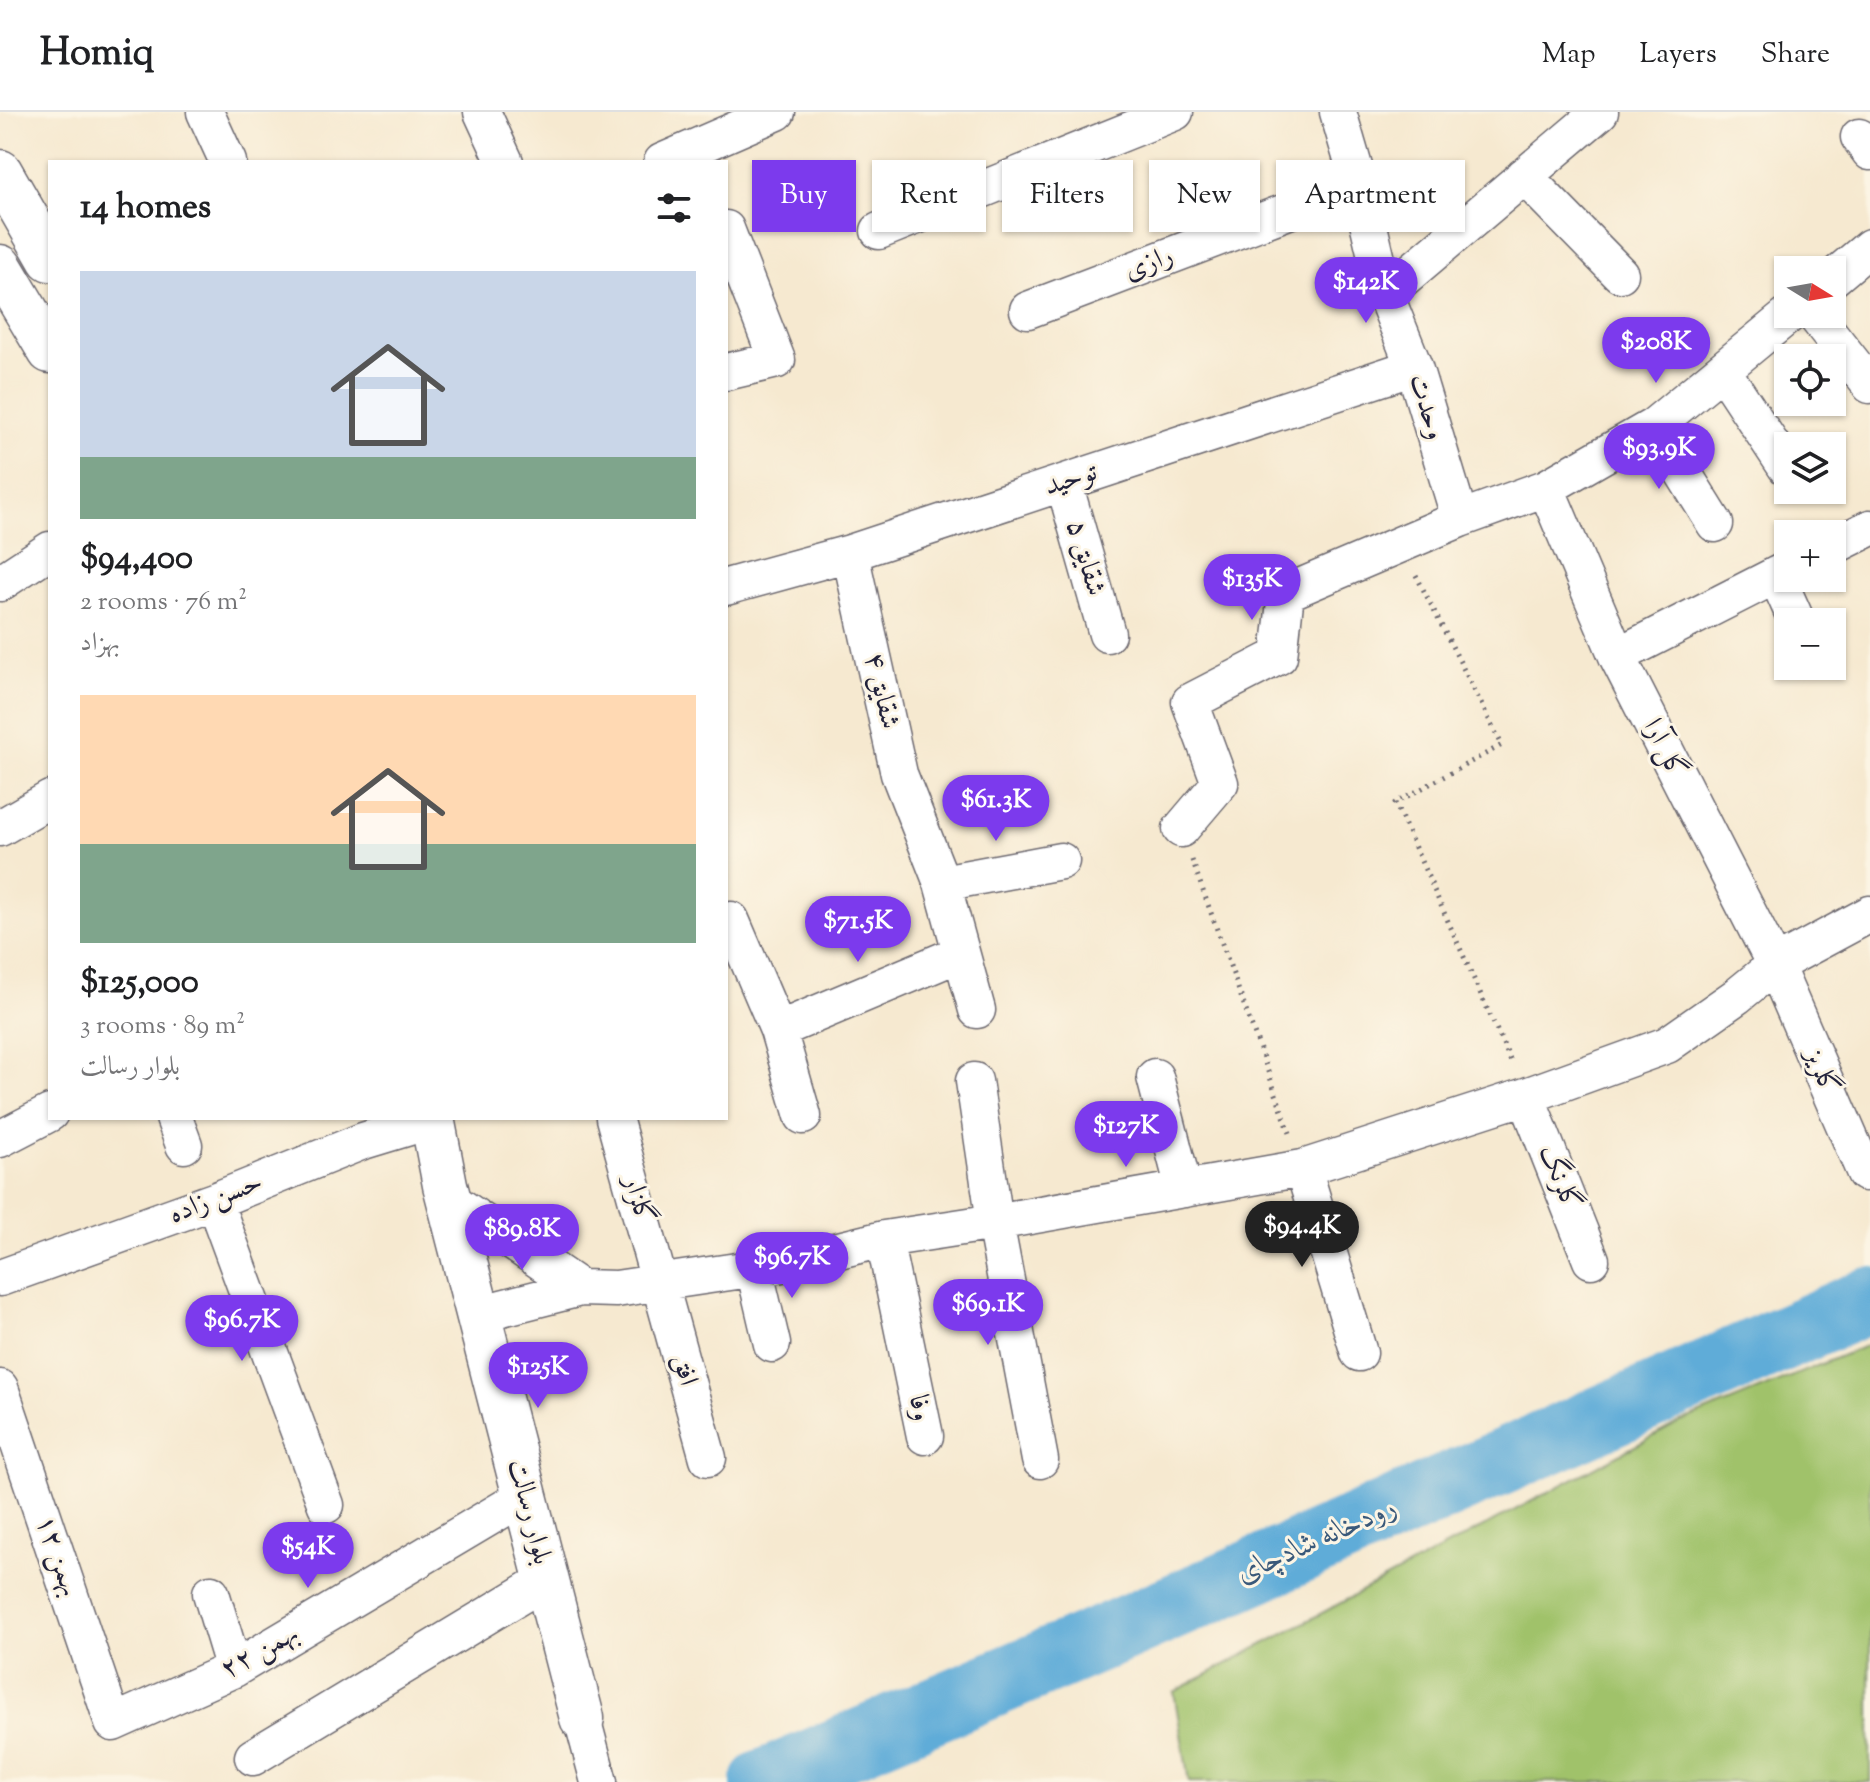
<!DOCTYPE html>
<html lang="en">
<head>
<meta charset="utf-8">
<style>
  :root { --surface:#fff; --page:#f2f2f2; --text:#202124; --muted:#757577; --line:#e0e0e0; --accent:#7c3aed }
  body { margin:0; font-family:"Sorts Mill Goudy",Amiri,serif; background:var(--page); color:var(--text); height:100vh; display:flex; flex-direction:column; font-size:30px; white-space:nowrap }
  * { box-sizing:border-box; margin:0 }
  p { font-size:26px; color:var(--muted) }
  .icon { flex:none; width:44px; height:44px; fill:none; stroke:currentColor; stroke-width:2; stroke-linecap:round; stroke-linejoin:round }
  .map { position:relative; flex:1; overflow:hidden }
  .drawer { position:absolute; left:48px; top:48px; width:680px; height:960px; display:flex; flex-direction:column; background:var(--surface); border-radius:0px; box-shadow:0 2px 6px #0004 }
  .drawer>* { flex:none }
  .top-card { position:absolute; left:752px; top:48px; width:760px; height:72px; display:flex; gap:16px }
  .needle { width:52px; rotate:101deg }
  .fabs { position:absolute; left:1774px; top:144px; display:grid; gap:16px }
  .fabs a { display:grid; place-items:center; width:72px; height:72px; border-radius:0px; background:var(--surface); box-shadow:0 2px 6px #0004; font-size:40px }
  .price { position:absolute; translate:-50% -68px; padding:0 18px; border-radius:28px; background:var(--accent); color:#fff; font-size:26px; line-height:52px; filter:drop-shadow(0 2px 4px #0008) }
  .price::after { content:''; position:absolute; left:50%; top:48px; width:24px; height:18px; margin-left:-12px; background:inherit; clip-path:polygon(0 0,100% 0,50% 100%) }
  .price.selected { background:#222; color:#fff }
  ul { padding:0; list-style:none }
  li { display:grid; align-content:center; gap:16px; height:424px; padding:0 32px }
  li span { display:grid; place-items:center; height:248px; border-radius:0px; color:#555 }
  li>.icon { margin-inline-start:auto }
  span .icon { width:144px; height:144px; fill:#fffc; stroke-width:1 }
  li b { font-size:34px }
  h2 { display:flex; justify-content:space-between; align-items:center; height:96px; padding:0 32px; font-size:34px }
  .chip { padding:0 28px; border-radius:0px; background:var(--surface); box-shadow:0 2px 6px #0004; font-size:28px; line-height:72px }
  .chip.selected { background:var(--accent); color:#fff }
  header { display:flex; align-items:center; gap:48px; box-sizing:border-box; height:112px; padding:0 40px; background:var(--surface); border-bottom:2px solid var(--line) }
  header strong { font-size:38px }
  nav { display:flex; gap:44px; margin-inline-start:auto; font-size:28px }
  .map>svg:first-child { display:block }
  .green { fill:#a0c26b; stroke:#617253; stroke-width:2 }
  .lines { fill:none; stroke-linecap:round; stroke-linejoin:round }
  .river { stroke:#5facd8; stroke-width:66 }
  .minor-casing { stroke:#6c686f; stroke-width:39 }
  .tertiary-casing { stroke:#6c686f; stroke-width:47 }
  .path { stroke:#6c686f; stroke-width:5; stroke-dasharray:2 6; stroke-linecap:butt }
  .minor { stroke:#fff; stroke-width:36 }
  .tertiary { stroke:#fff; stroke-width:44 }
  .labels { text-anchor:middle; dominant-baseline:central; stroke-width:6; stroke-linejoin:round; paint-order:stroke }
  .street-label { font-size:28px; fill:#22223b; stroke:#fcf5e5 }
  .water-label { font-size:30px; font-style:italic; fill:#3a597a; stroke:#fcf5e5 }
</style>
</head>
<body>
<header>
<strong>Homiq</strong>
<nav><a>Map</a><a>Layers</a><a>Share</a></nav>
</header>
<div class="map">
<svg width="1870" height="1670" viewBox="0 0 1870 1670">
  <rect width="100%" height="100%" fill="#fcf5e5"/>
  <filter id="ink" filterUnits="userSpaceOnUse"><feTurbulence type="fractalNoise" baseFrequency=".0125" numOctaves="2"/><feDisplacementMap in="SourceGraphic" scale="16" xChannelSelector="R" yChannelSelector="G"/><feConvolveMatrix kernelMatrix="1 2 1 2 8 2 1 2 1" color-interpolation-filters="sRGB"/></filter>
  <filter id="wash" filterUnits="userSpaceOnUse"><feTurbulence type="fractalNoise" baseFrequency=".006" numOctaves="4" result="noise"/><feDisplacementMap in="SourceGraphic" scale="32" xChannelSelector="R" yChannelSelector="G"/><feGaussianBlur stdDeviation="1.8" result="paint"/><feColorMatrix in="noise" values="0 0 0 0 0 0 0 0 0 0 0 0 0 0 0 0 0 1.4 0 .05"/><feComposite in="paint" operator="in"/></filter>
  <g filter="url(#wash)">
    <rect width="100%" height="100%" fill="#f6e9d0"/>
    <path class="green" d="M1870 1232V1670H1189L1174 1580 1676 1312Z"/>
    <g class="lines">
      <path class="river" d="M764 1670 1112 1522 1870 1188"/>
    </g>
  </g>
  <g filter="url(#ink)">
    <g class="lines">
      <defs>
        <path id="minor" d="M205 0 228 50
          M482 0 505 50
          M1338 0 1359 72 1385 182 1414 255 1460 407
          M1859 25 1870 40
          M662 50 777 0
          M1524 64 1620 162
          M726 117 777 248 726 260
          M879 119 1175 0
          M1832 167 1870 135
          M1385 182 1600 0
          M1028 198 1359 72
          M1814 202 1870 273
          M1722 258 1786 355
          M1654 314 1715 412
          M1064 371 1107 522
          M1546 376 1654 314 1790 202
          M1832 435 1870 416
          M850 441 899 662 942 771 977 898
          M1776 463 1797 510
          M0 471 50 438
          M726 475 850 441 1414 255
          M1617 544 1788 457
          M0 716 50 687
          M942 771 1061 749
          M1870 802 1775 853 1865 1061 1870 1059
          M731 808 778 918 803 1004
          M778 918 961 841
          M1155 965 1184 1077
          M974 969 995 1110 1040 1348
          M1526 984 1591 1148
          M174 1006 184 1033
          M614 1006 708 1346
          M0 1027 50 1001
          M1303 1056 1359 1241
          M449 1087 580 1176
          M214 1089 326 1393
          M884 1127 925 1324
          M754 1156 772 1232
          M0 1166 214 1089 363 1029 432 1008
          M478 1202 580 1176 616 1177 777 1153 884 1127 995 1110 1303 1056 1526 984 1667 933 1737 884 1775 853 1617 544 1546 376 1460 407 1286 481 1279 544 1190 590 1220 671 1181 717
          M0 1276 113 1611 234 1557 525 1384
          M211 1481 234 1557
          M582 1606 599 1670
          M253 1645 546 1468"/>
        <path id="tertiary" d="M0 60 50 147
          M0 155 50 239
          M432 1006 445 1073 582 1606"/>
      </defs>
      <use href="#minor" class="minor-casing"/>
      <use href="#tertiary" class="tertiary-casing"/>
      <path class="path" d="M1416 463 1502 633 1395 691 1512 952
        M1192 748 1290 1021"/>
      <use href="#minor" class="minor"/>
      <use href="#tertiary" class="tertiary"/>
    </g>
  </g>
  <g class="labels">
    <g class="street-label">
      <text transform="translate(1149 152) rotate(-21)">رازی</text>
      <text transform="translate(1426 295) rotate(73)">وحدت</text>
      <text transform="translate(1071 368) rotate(-18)">توحید</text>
      <text transform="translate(1085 446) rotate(74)">شقایق ۵</text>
      <text transform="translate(881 579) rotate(77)">شقایق ۴</text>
      <text transform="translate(1664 637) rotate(63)">گل آرا</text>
      <text transform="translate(1821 960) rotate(67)">گلریز</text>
      <text transform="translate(1559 1066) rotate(68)">گلرنگ</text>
      <text transform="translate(216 1087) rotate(-21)">حسن زاده</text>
      <text transform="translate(638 1088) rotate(74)">گلزار</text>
      <text transform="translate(684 1258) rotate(75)">افق</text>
      <text transform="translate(919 1296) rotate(78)">وفا</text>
      <text transform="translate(529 1400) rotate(76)">بلوار رسالت</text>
      <text transform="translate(57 1444) rotate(71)">۱۲ بهمن</text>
      <text transform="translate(260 1540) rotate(-29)">۲۲ بهمن</text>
    </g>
    <g class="water-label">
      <text transform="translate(1317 1429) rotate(-24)">رودخانه شادچای</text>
    </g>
  </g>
</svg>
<div class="fabs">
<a><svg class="needle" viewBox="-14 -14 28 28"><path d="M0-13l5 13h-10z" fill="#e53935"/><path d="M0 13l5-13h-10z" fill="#757577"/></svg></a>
<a><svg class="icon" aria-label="locate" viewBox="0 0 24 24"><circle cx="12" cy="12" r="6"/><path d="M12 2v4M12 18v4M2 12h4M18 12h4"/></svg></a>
<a><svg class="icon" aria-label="layers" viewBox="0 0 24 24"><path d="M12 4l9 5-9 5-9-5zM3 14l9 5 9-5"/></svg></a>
<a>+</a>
<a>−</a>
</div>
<b class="price" style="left:1366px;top:213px">$142K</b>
<b class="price" style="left:1656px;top:273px">$208K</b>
<b class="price" style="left:1659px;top:379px">$93.9K</b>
<b class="price" style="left:1252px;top:510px">$135K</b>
<b class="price" style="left:996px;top:731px">$61.3K</b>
<b class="price" style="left:858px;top:852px">$71.5K</b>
<b class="price" style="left:1126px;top:1057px">$127K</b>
<b class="price selected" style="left:1302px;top:1157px">$94.4K</b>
<b class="price" style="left:522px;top:1160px">$89.8K</b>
<b class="price" style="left:792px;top:1188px">$96.7K</b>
<b class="price" style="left:988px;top:1235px">$69.1K</b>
<b class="price" style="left:242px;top:1251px">$96.7K</b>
<b class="price" style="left:538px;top:1298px">$125K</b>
<b class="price" style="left:308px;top:1478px">$54K</b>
<div class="top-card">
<a class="chip selected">Buy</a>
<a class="chip">Rent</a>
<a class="chip">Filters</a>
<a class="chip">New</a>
<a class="chip">Apartment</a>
</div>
<section class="drawer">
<h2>14 homes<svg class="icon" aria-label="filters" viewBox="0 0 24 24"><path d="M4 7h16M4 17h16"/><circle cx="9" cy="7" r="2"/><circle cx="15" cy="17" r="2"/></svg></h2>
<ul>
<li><span style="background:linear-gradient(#c9d6e8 75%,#7fa58c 0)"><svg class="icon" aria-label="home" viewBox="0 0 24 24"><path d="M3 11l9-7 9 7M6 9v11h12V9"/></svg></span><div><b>$94,400</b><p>2 rooms · 76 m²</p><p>بهزاد</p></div></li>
<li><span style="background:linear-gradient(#ffd9b3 60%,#7fa58c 0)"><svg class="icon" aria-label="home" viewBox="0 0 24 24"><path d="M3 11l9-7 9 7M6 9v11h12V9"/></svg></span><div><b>$125,000</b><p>3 rooms · 89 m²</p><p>بلوار رسالت</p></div></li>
</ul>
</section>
</div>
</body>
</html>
